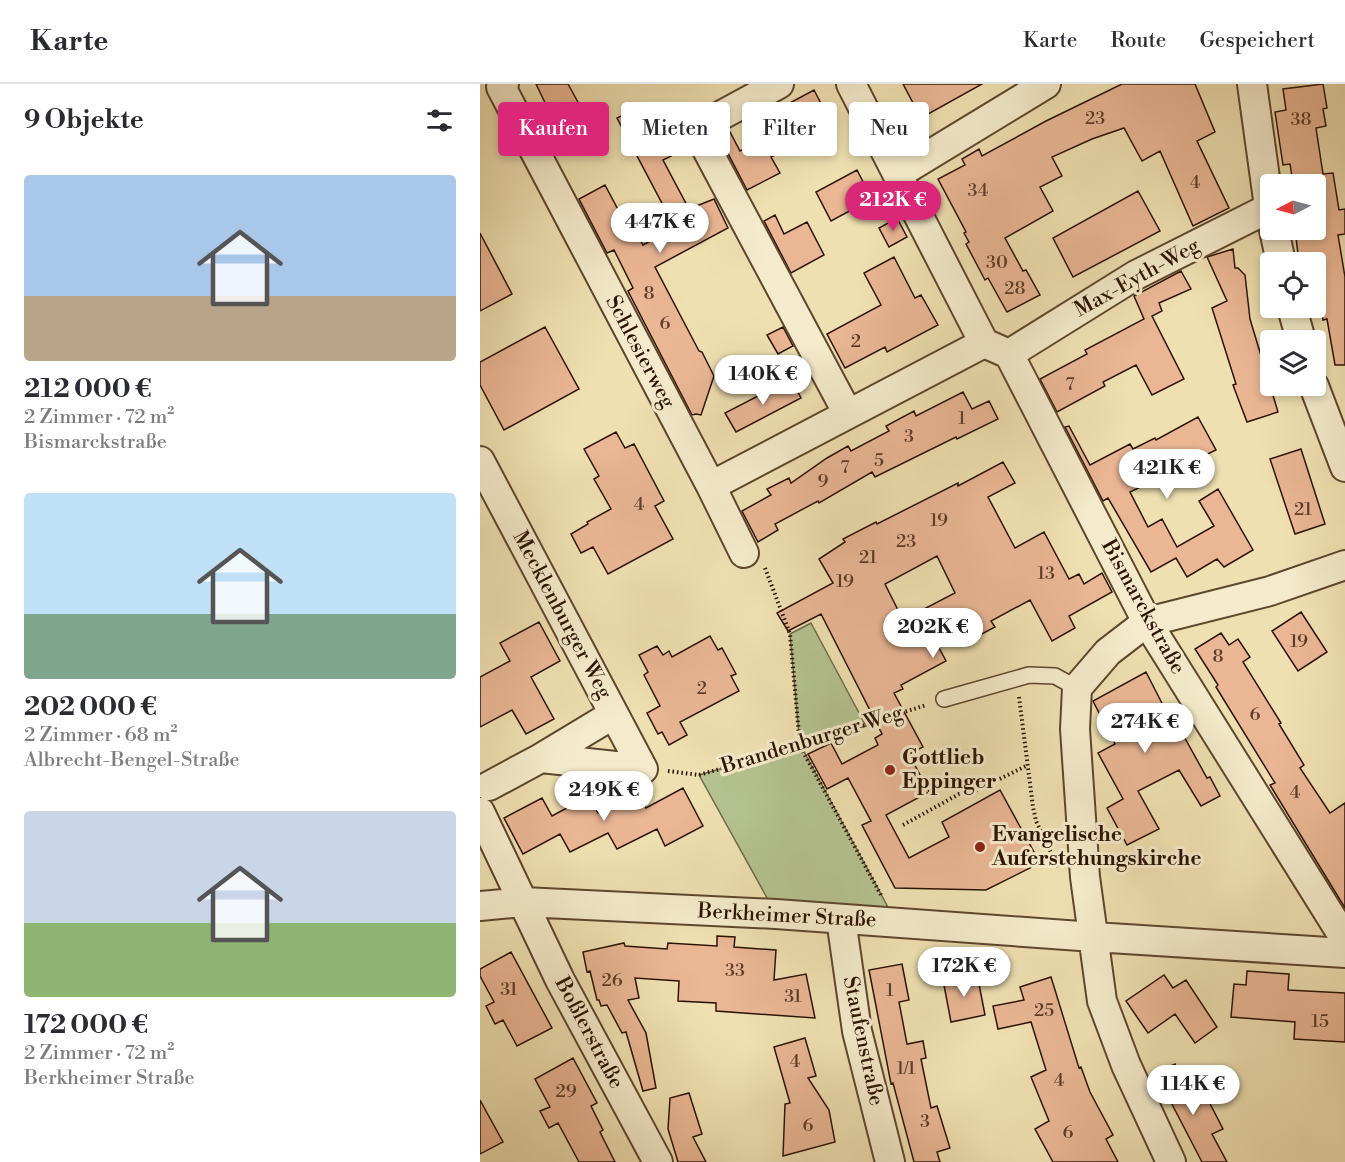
<!DOCTYPE html>
<html lang="de">
<head>
<meta charset="utf-8">
<style>
  :root { --surface:#fff; --page:#f2f2f3; --text:#2b2b33; --muted:#7c7c81; --line:#e1e1e2; --accent:#db2777 }
  body { margin:0; font-family:"Libre Bodoni",serif; background:var(--page); color:var(--text); height:100vh; display:flex; flex-direction:column; font-size:22px; white-space:nowrap }
  * { box-sizing:border-box; margin:0 }
  p { font-size:20px; color:var(--muted) }
  .icon { flex:none; width:33px; height:33px; fill:none; stroke:currentColor; stroke-width:2; stroke-linecap:round; stroke-linejoin:round }
  .map { position:relative; flex:1; overflow:hidden }
  .panel { display:flex; flex-direction:column; background:var(--surface); width:480px }
  .panel>* { flex:none }
  .hud { position:absolute; left:18px; top:18px; width:570px; height:54px; display:flex; gap:12px }
  .needle { width:39px; rotate:264deg }
  .buttons { position:absolute; left:780px; top:90px; display:grid; gap:12px }
  .buttons a { display:grid; place-items:center; width:66px; height:66px; border-radius:6px; background:var(--surface); box-shadow:0 3px 9px #0003; font-size:30px }
  .price { position:absolute; translate:-50% -51px; padding:0 14px; border-radius:21px; background:#fff; color:#222; font-size:20px; line-height:39px; filter:drop-shadow(0 2px 3px #0008) }
  .price::after { content:''; position:absolute; left:50%; top:36px; width:18px; height:14px; margin-left:-9px; background:inherit; clip-path:polygon(0 0,100% 0,50% 100%) }
  .price.current { background:var(--accent); color:#fff }
  ul { padding:0; list-style:none }
  li { display:grid; align-content:center; gap:12px; height:318px; padding:0 24px }
  li span { display:grid; place-items:center; height:186px; border-radius:6px; color:#555 }
  li>.icon { margin-inline-start:auto }
  span .icon { width:108px; height:108px; fill:#fffc; stroke-width:1 }
  li b { font-size:26px }
  h2 { display:flex; justify-content:space-between; align-items:center; height:72px; padding:0 24px; font-size:26px }
  .tag { padding:0 21px; border-radius:6px; background:var(--surface); box-shadow:0 3px 9px #0003; font-size:21px; line-height:54px }
  .tag.current { background:var(--accent); color:#fff }
  header { display:flex; align-items:center; gap:36px; box-sizing:border-box; height:84px; padding:0 30px; background:var(--surface); border-bottom:2px solid var(--line) }
  header strong { font-size:28px }
  nav { display:flex; gap:33px; margin-inline-start:auto; font-size:21px }
  main { display:flex; flex:1; min-height:0 }
  .map>svg:first-child { display:block }
  .green { fill:#b4c38f; stroke:#706b4a; stroke-width:1.5 }
  .building { fill:#eab694; stroke:#2c1304; stroke-width:1.5; fill-rule:evenodd }
  .lines { fill:none; stroke-linecap:round; stroke-linejoin:round }
  .lane-casing { stroke:#5d462f; stroke-width:18 }
  .street-casing { stroke:#5d462f; stroke-width:32 }
  .path { stroke:#2c1304; stroke-width:4; stroke-dasharray:1.5 3; stroke-linecap:butt }
  .lane { stroke:#f5ebcc; stroke-width:15 }
  .street { stroke:#f5ebcc; stroke-width:28 }
  .poi-dot { fill:#8f2418; stroke:#f5ebcc; stroke-width:2 }
  .labels { text-anchor:middle; dominant-baseline:central; stroke-width:6; stroke-linejoin:round; paint-order:stroke }
  .number-label { font-size:18px; fill:#5c3c28 }
  .street-label { font-size:21px; fill:#2c1304; stroke:#f5ebcc }
  .poi-label { font-size:21px; font-weight:bold; fill:#2c1304; stroke:#f5ebcc; text-anchor:start }
</style>
</head>
<body>
<header>
<strong>Karte</strong>
<nav><a>Karte</a><a>Route</a><a>Gespeichert</a></nav>
</header>
<main>
<section class="panel">
<h2>9 Objekte<svg class="icon" aria-label="filters" viewBox="0 0 24 24"><path d="M4 7h16M4 17h16"/><circle cx="9" cy="7" r="2"/><circle cx="15" cy="17" r="2"/></svg></h2>
<ul>
<li><span style="background:linear-gradient(#a9c7e8 65%,#b9a48a 0)"><svg class="icon" aria-label="home" viewBox="0 0 24 24"><path d="M3 11l9-7 9 7M6 9v11h12V9"/></svg></span><div><b>212 000 €</b><p>2 Zimmer · 72 m²</p><p>Bismarckstraße</p></div></li>
<li><span style="background:linear-gradient(#bfe0f5 65%,#7fa58c 0)"><svg class="icon" aria-label="home" viewBox="0 0 24 24"><path d="M3 11l9-7 9 7M6 9v11h12V9"/></svg></span><div><b>202 000 €</b><p>2 Zimmer · 68 m²</p><p>Albrecht-Bengel-Straße</p></div></li>
<li><span style="background:linear-gradient(#c9d6e8 60%,#8fb573 0)"><svg class="icon" aria-label="home" viewBox="0 0 24 24"><path d="M3 11l9-7 9 7M6 9v11h12V9"/></svg></span><div><b>172 000 €</b><p>2 Zimmer · 72 m²</p><p>Berkheimer Straße</p></div></li>
</ul>
</section>
<div class="map">
<svg width="865" height="1078" viewBox="0 0 865 1078">
  <rect width="100%" height="100%" fill="#efe0b1"/>
  <filter id="stains"><feTurbulence type="fractalNoise" baseFrequency=".00333" numOctaves="4"/><feColorMatrix values="0 0 0 0 .2 0 0 0 0 .09 0 0 0 0 .02 0 0 0 .5 -.17"/></filter>
  <radialGradient id="worn" r=".72"><stop offset=".6" stop-color="#630" stop-opacity="0"/><stop offset="1" stop-color="#630" stop-opacity=".3"/></radialGradient>
  <path class="green" d="M331 539 386 642 321 662 416 838 296 830 219 691 320 662 310 550Z"/>
  <path class="building" d="M56 0H88L99 20 71 31Z
    M423 0H502L441 34Z
    M642 0H715L735 48 717 57 749 124 713 142 680 67 662 77 644 44 612 55 572 73 582 92 560 103 573 127 525 154 543 187 546 186 560 211 527 228 508 194 505 196 486 160 489 158 484 149 486 148 458 95 485 81 482 75 499 65 502 72 566 37Z
    M843 0 847 24 843 25 846 42 836 44 843 90 853 89 859 126 865 125V150L858 151 865 193V281H855L847 235 843 236 840 217 838 218 836 178H819L815 146H836V100H813L810 80 803 81 795 28 806 26 803 5Z
    M334 6 352 41 291 73 300 89 267 106 240 54 250 48 260 67 300 46 291 29Z
    M153 26 163 45 187 32 205 65 183 76 209 125 234 115 248 144 175 183 219 267 222 268 234 292 221 331 216 330 212 331 148 207 153 204 134 166 127 169 99 115 125 101 142 133 147 131 163 161 195 144 137 34Z
    M377 86 392 115 351 137 336 108Z
    M658 107 680 147 593 193 573 154Z
    M295 131 304 150 327 138 344 171 311 189 284 137Z
    M417 134 427 153 409 163 399 144Z
    M0 149 32 210 0 227Z
    M753 165 755 184H758L765 191 770 235 798 328 767 338 753 301 756 300 732 224 747 217 727 173Z
    M414 173 435 214 441 211 458 241 407 268 405 263 365 284 347 250 401 221 384 189Z
    M701 187 711 205 679 219 682 227 672 232 704 295 672 311 656 281 623 298 625 302 577 328 560 295 607 270 605 266 664 235 654 212Z
    M65 243 99 305 24 346 0 301V278Z
    M303 243 313 262 298 270 287 251Z
    M311 295 321 314 256 348 245 329Z
    M483 308 492 325 509 317 518 335 477 355 476 353 395 393 392 388 339 419 338 417 295 440 298 446 278 458 262 427 291 411 287 405 309 394 311 399 347 374 368 362 371 367 409 347 406 342 434 327 436 332Z
    M718 333 736 366 650 408 668 443 682 435 697 463 734 442 719 417 738 405 773 466 744 483 737 475 707 493 696 474 671 488 628 414 623 417 585 343 589 342 610 381 650 360 653 365 675 354 676 356Z
    M136 348 145 364 154 360 184 417 175 422 193 455 128 490 113 463 101 469 91 450 108 440 107 438 131 425 114 395 119 392 104 365Z
    M821 365 845 440 815 450 790 375Z
    M523 378 535 399 508 413 535 464 564 448 589 495 599 490 604 500 622 489 632 508 589 532 595 544 572 557 550 516 511 537 515 543 498 552 491 541 457 560 466 577 421 601 423 605 414 609 443 663 429 670 449 708 406 731 429 774 469 753 462 738 520 706 560 779 506 806 415 804 382 741 391 737 368 694 347 705 328 670 351 659 362 680 398 661 395 654 402 650 341 530 308 547 297 529 353 499 339 475 365 458 363 455 396 438 397 440 478 399V402ZM457 472 475 509 423 536 405 500Z
    M821 528 847 568 818 587 792 547Z
    M59 538 80 577 51 593 74 635 46 650 32 626 0 643V593L30 577 20 559Z
    M741 549 749 561 758 555 770 573 763 578 801 639 799 640 824 681 820 684 850 729 865 719V824L790 701 795 699 736 603 738 601 715 565Z
    M230 552 238 566 242 564 256 590 251 592 259 607 200 638 207 651 189 661 182 648 178 650 167 629 180 622 164 591 168 588 159 571 177 562 183 571 189 567 192 573Z
    M666 588 688 631 691 629 727 694 730 693 740 712 721 722 699 686 658 707 679 745 647 761 627 724 643 715 618 669 635 660 613 617Z
    M203 704 223 742 185 762 177 745 137 765 128 749 90 768 80 750 43 770 24 734 62 714 72 732 109 712 118 729 158 708 166 724Z
    M237 852 255 853 254 863 296 866 294 896 326 890 335 934 236 927V919L198 917 199 897 155 894 159 914 148 916 166 949 176 1004 163 1007 146 948 142 949 127 921 121 922 119 916H117L110 887 107 888 103 868 144 859 145 862 187 865 188 859 237 862Z
    M31 868 72 944 37 962 23 936 15 940 6 922 14 918 0 892V885Z
    M422 880 429 916 419 918 427 960 443 957 446 974 441 975 451 1024 457 1022 470 1064 457 1068 460 1078H434L413 999 411 1000 396 922 389 886Z
    M767 887 809 890 808 906 865 909V958L814 955 815 938 751 933 754 900 766 901Z
    M497 890 505 931 471 938 463 896Z
    M684 891 693 904 706 896 737 943 715 959 695 930 668 949 646 917Z
    M571 893 599 984 601 983 610 1008 633 1051 626 1055 638 1078H573L555 1045 569 1037 551 993 566 986 551 938 518 945 513 922 544 916 540 903Z
    M325 954 336 992 328 994 349 1026 355 1058 303 1072 305 1020 310 1019 294 963Z
    M93 974 117 1019 111 1022 123 1046 120 1048 135 1078H99L78 1039 69 1044 60 1027 70 1023 55 995Z
    M695 980 714 1018 726 1012 743 1045 732 1050 747 1078H722L696 1028 676 989Z
    M209 1009 222 1050 213 1053 226 1078H198L188 1045 190 1014Z
    M0 1016 23 1058 0 1070Z"/>
  <g class="lines">
    <defs>
      <path id="lane" d="M464 615 549 591 575 592 597 604"/>
      <path id="street" d="M24 0 21 3 231 402 264 469
        M299 0 216 45 368 330
        M371 0 504 259 529 270 667 538 865 855
        M772 0 790 130
        M418 90 566 0
        M794 146 801 178
        M812 224 821 256
        M529 270 656 191 789 124
        M834 302 865 383
        M0 377 163 685
        M231 402 504 259
        M61 674 134 630
        M9 702 61 674 163 685
        M0 728 80 896 178 1078
        M0 822 43 818 296 830 614 853 865 869
        M361 835 377 947 410 1078
        M691 1078 646 981 622 917 605 793 595 645 597 604 628 568 667 538 790 507 865 481"/>
    </defs>
    <use href="#lane" class="lane-casing"/>
    <use href="#street" class="street-casing"/>
    <path class="path" d="M285 484 310 550 320 662 401 811
      M539 613 553 723 556 737 578 783
      M188 687 219 691 320 662 446 621
      M423 741 479 710 493 708 548 681"/>
    <use href="#lane" class="lane"/>
    <use href="#street" class="street"/>
  </g>
  <g class="poi-dot">
    <circle cx="410" cy="686" r="6"/>
    <circle cx="500" cy="763" r="6"/>
  </g>
  <g class="labels">
    <g class="number-label">
      <text x="615" y="34">23</text>
      <text x="821" y="35">38</text>
      <text x="715" y="98">4</text>
      <text x="498" y="106">34</text>
      <text x="517" y="178">30</text>
      <text x="535" y="204">28</text>
      <text x="169" y="209">8</text>
      <text x="185" y="239">6</text>
      <text x="376" y="257">2</text>
      <text x="590" y="300">7</text>
      <text x="482" y="334">1</text>
      <text x="429" y="352">3</text>
      <text x="399" y="376">5</text>
      <text x="365" y="383">7</text>
      <text x="343" y="397">9</text>
      <text x="159" y="420">4</text>
      <text x="823" y="425">21</text>
      <text x="459" y="436">19</text>
      <text x="426" y="457">23</text>
      <text x="388" y="473">21</text>
      <text x="566" y="489">13</text>
      <text x="365" y="497">19</text>
      <text x="819" y="557">19</text>
      <text x="738" y="572">8</text>
      <text x="222" y="604">2</text>
      <text x="775" y="630">6</text>
      <text x="815" y="708">4</text>
      <text x="255" y="886">33</text>
      <text x="132" y="896">26</text>
      <text x="29" y="905">31</text>
      <text x="410" y="906">1</text>
      <text x="313" y="912">31</text>
      <text x="564" y="926">25</text>
      <text x="840" y="937">15</text>
      <text x="315" y="977">4</text>
      <text x="426" y="984">1/1</text>
      <text x="579" y="996">4</text>
      <text x="86" y="1007">29</text>
      <text x="445" y="1037">3</text>
      <text x="328" y="1041">6</text>
      <text x="588" y="1048">6</text>
    </g>
    <g class="street-label">
      <text transform="translate(657 194) rotate(-29)">Max-Eyth-Weg</text>
      <text transform="translate(160 268) rotate(62)">Schlesierweg</text>
      <text transform="translate(663 523) rotate(61)">Bismarckstraße</text>
      <text transform="translate(82 531) rotate(62)">Mecklenburger Weg</text>
      <text transform="translate(332 656) rotate(-17)">Brandenburger Weg</text>
      <text transform="translate(307 832) rotate(3)">Berkheimer Straße</text>
      <text transform="translate(109 949) rotate(62)">Boßlerstraße</text>
      <text transform="translate(383 957) rotate(78)">Staufenstraße</text>
    </g>
    <g class="poi-label">
      <text x="422" y="674">Gottlieb<tspan x="422" dy="24">Eppinger</tspan></text>
      <text x="512" y="751">Evangelische<tspan x="512" dy="24">Auferstehungskirche</tspan></text>
    </g>
  </g>
  <rect width="100%" height="100%" filter="url(#stains)"/>
  <rect width="100%" height="100%" fill="url(#worn)"/>
</svg>
<div class="buttons">
<a><svg class="needle" viewBox="-14 -14 28 28"><path d="M0-13l5 13h-10z" fill="#e53935"/><path d="M0 13l5-13h-10z" fill="#7c7c81"/></svg></a>
<a><svg class="icon" aria-label="locate" viewBox="0 0 24 24"><circle cx="12" cy="12" r="6"/><path d="M12 2v4M12 18v4M2 12h4M18 12h4"/></svg></a>
<a><svg class="icon" aria-label="layers" viewBox="0 0 24 24"><path d="M12 4l9 5-9 5-9-5zM3 14l9 5 9-5"/></svg></a>
</div>
<b class="price current" style="left:413px;top:148px">212K €</b>
<b class="price" style="left:180px;top:170px">447K €</b>
<b class="price" style="left:283px;top:322px">140K €</b>
<b class="price" style="left:687px;top:416px">421K €</b>
<b class="price" style="left:453px;top:575px">202K €</b>
<b class="price" style="left:665px;top:670px">274K €</b>
<b class="price" style="left:124px;top:738px">249K €</b>
<b class="price" style="left:484px;top:914px">172K €</b>
<b class="price" style="left:713px;top:1032px">114K €</b>
<div class="hud">
<a class="tag current">Kaufen</a>
<a class="tag">Mieten</a>
<a class="tag">Filter</a>
<a class="tag">Neu</a>
</div>
</div>
</main>
</body>
</html>
